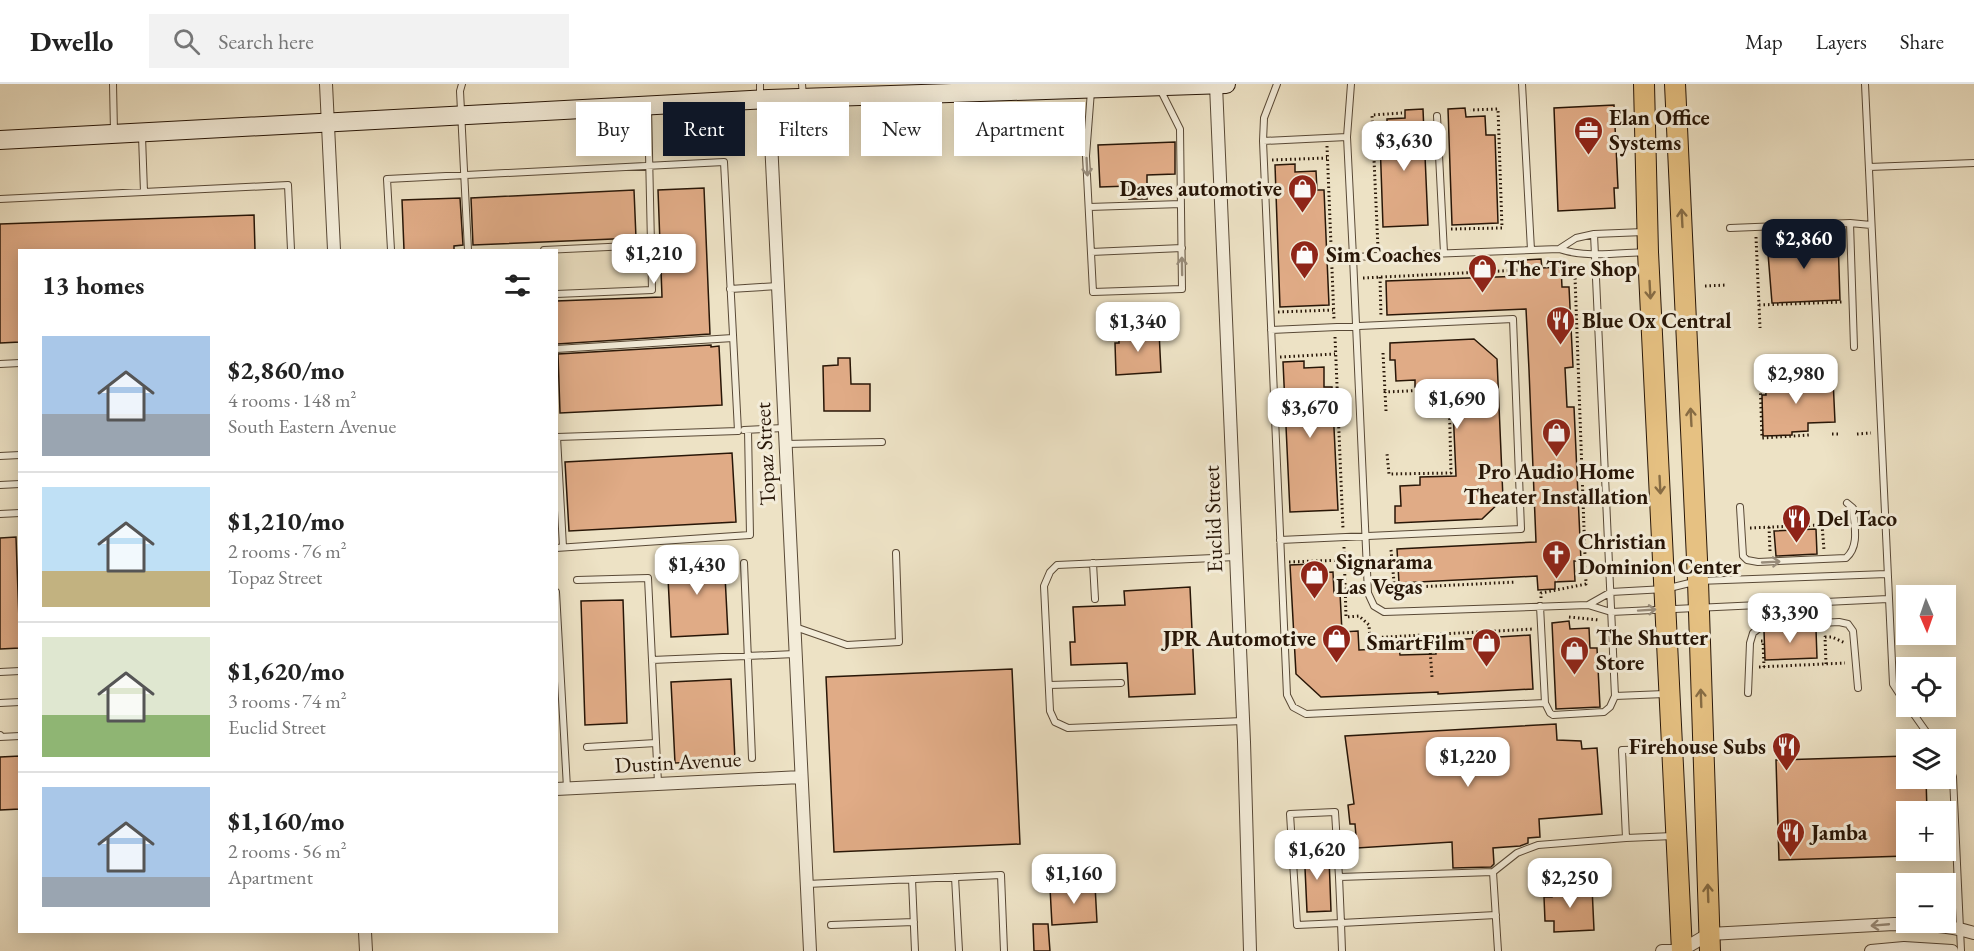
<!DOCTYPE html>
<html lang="en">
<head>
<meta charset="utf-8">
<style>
  :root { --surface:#fff; --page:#f2f2f2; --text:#222; --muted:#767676; --line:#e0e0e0; --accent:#111827 }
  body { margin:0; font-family:"EB Garamond",serif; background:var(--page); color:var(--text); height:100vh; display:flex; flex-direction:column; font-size:22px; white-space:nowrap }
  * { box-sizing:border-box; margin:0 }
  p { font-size:20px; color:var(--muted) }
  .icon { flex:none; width:33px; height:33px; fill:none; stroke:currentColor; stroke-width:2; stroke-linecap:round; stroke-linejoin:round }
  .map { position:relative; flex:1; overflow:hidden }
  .panel { position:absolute; left:18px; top:165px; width:540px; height:684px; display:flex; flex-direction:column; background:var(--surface); border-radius:0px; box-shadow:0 3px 15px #0003 }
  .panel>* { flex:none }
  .guide { position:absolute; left:576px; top:18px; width:570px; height:54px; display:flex; gap:12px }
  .needle { width:39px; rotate:178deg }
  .fabs { position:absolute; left:1896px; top:501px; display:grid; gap:12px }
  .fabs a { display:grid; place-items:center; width:60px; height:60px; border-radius:0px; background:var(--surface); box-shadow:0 3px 15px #0003; font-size:30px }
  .price { position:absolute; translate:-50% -51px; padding:0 14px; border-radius:12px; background:#fff; color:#222; font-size:20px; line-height:39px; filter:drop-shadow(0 2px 3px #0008) }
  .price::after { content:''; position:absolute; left:50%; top:36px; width:18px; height:14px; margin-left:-9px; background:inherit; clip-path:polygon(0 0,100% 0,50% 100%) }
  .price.on { background:var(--accent); color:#fff }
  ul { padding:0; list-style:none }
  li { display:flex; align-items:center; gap:18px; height:150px; padding:0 24px }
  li+li { border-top:2px solid var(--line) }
  li span { display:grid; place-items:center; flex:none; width:168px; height:120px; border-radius:0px; color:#555 }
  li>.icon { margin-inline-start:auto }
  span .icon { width:72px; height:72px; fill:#fffc; stroke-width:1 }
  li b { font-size:26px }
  h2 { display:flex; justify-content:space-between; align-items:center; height:72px; padding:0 24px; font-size:26px }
  .tag { padding:0 21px; border-radius:0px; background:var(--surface); box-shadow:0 3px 15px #0003; font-size:21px; line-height:54px }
  .tag.on { background:var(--accent); color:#fff }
  header { display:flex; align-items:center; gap:36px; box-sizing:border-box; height:84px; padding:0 30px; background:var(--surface); border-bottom:2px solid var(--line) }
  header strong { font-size:28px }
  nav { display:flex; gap:33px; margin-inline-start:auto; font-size:21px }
  .search { width:420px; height:54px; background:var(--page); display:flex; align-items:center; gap:15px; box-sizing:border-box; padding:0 21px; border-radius:0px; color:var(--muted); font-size:22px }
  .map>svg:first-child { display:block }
  .building { fill:#e0ab86; stroke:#281607; stroke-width:1.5 }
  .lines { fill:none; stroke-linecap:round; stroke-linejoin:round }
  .service-casing { stroke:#594936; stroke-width:8 }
  .minor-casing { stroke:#594936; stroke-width:14 }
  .secondary-casing { stroke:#281607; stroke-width:20 }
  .primary-casing { stroke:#281607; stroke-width:22 }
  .path { stroke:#281607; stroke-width:3; stroke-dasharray:1.5 3; stroke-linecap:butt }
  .service { stroke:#f3ecd9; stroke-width:6 }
  .minor { stroke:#f3ecd9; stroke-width:12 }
  .secondary { stroke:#f3ecd9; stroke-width:18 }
  .primary { stroke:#e6c182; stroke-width:20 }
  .oneway { stroke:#988c7a }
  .oneway2 { stroke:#876c44 }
  .labels { text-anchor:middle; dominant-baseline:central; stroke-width:6; stroke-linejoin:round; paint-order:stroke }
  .poi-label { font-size:22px; font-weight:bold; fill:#281607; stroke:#f3ecd9; text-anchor:start }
  .street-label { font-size:22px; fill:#281607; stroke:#f3ecd9 }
</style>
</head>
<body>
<header>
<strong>Dwello</strong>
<div class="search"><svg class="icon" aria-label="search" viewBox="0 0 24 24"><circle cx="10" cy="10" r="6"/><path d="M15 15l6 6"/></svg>Search here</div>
<nav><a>Map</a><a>Layers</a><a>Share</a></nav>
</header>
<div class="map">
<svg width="1974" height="867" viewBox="0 0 1974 867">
  <rect width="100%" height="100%" fill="#ede2c5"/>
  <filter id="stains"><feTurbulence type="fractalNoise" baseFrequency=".00333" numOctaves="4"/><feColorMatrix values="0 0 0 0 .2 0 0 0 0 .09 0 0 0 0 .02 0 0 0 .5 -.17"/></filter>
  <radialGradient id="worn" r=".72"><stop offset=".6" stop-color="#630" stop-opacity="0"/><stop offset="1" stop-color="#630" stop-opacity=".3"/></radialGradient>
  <path class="building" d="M1614 21 1618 104H1614L1615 124 1558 127 1554 24Z
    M1465 24 1466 33 1485 32 1486 51H1495L1498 139 1452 141 1448 25Z
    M1423 25 1428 141 1383 143 1380 56 1387 55V35L1405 34V26Z
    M1175 58V90L1147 91V115H1129V102L1100 103 1098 61Z
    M1295 80V88L1316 87 1317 106H1324L1329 221 1280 223 1275 81Z
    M704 104 710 250 557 260 556 217 662 213 658 106Z
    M634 106 636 154 473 161 471 114Z
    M460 114 463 161 454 162V166H404L402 116Z
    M254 131 255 166H20V258L0 259V140Z
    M1838 154 1840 216 1772 219 1767 157Z
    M1541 175 1542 184 1561 183 1562 203H1569L1573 283 1565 284 1567 323H1574L1581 477H1574L1575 497 1555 498V505L1538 506 1537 492 1399 499 1397 465 1536 458 1529 286 1526 225 1387 231 1386 197 1524 192V176Z
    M1159 247 1161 288 1116 291 1115 259H1119V249Z
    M1474 255 1497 275 1503 415 1482 435 1395 439V422H1401L1400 402 1420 401V393L1456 392 1452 302 1415 303V296L1396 297 1395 276H1390V259Z
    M711 261V263L719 262 722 321 560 329 558 270Z
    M838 274H850L851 300H870V327H824L823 282 838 281Z
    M1304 277V284L1324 283V303H1332L1338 426 1290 428 1283 278Z
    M1788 294V297L1833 295 1835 338 1808 339V347L1792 348V351L1763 352 1762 311H1766L1765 295Z
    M732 369 736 438 569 447 565 378Z
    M1816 445 1817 470 1776 472 1774 447Z
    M16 453 20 564 0 565V454Z
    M724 472 728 550 671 553 667 474Z
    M1313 480V489L1333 488 1334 509H1340L1342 548 1358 547 1359 566 1399 564 1400 571 1436 570 1435 557 1530 551 1533 605 1438 610V608L1321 613 1296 590 1290 481Z
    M1190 503 1195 610 1129 613 1127 579 1071 581 1070 558H1075L1073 523 1125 521 1124 507Z
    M623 516 627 639 585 641 581 517Z
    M1569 537 1570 545 1589 544 1590 564H1597L1600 623 1556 625 1552 539Z
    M1816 545 1817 574 1765 576 1764 547Z
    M1012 585 1020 760 834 768 826 593Z
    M731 595 735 676 675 679 671 598Z
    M1556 640 1557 656 1581 657 1582 665 1597 664 1602 730 1539 735 1540 753 1528 754V759L1520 762 1493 764 1494 780 1491 783 1453 784 1452 758 1357 764 1355 740H1350L1348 721 1354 720 1345 652Z
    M20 672V725L0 726V673Z
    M1906 672V694H1926L1927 728H1906V772L1779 776 1776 676Z
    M1316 761 1317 773H1329L1331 827 1307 828 1304 762Z
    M1095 801 1097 838 1052 841 1050 804Z
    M1592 803 1594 846 1554 848V837H1545L1544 813H1552V805Z
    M1033 840H1048L1050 867H1034Z"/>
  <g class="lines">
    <defs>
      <path id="service" d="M113 0 114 48
        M462 0 460 7 468 166
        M760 0V14
        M802 0 803 13
        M1277 0 1264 34 1263 57 1347 53
        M1351 0 1347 53 1353 173 1559 165C1586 174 1617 169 1646 168
        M1522 0 1531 166
        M1865 0 1893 600 1906 620
        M1091 7 1086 72 1093 208 1182 205 1180 45 1159 3
        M1437 32 1444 169
        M142 52 144 108
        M1263 57 1287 611 1293 623 1306 630 1545 619 1550 629 1553 631 1604 628 1610 623 1615 612
        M1869 83 1974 79
        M0 115 288 101 291 166
        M1089 123 1181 120
        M1850 139 1854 263
        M1730 144 1850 139 1871 141
        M1594 150 1615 612 1665 610
        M1559 165 1576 154 1594 150 1644 148
        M391 166 387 95 724 78 738 347 557 353 563 463
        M544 166 651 161
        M1091 168 1182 164
        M1353 173 1368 509 1374 522 1384 528 1588 521 1611 528 1888 515
        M730 205 778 202
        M556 210 652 206 648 23
        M1271 246 1513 235 1521 445 1280 456
        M556 265 733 254
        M0 280 20 279
        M744 346 784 344
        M785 360 882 358
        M0 372 20 371
        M0 401 20 400
        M1740 423 1743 472 1747 476 1758 478 1846 474C1860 462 1854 441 1853 424L1847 419
        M0 430 20 429
        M556 464 750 451 748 346
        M1236 473 1057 481 1050 488 1044 502 1050 627 1055 638 1068 644 1243 637
        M744 479 752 674
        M1093 479 1095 515
        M577 496 648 494 652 576 795 570
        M556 508 567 704
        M1588 521 1611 508 1665 505 1698 497 1887 490
        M1540 522 1545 619
        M795 543 847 561 899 558 896 469
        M652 576 658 699
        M0 588 20 587
        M1049 601 1121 599
        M1748 609 1750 559 1753 549 1762 542 1839 538 1848 540 1853 547 1858 604
        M0 619 20 618
        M1908 622 1932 656
        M0 651V653L20 652
        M587 663 656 659
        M1668 665 1622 666 1626 754 1673 752
        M1946 673 1953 693 1961 867
        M1493 788 1339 793 1341 839 1496 831
        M955 793 959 867
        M1339 793 1335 728 1290 730 1297 841 1341 839 1342 867
        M912 795 915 867
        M807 800 1001 791 1004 867
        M831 841 914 838
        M1498 867 1493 788 1517 769 1538 761 1626 754"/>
      <path id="minor" d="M326 0 334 166
        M1216 1 1244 658 1250 867
        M769 15 810 867
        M556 705 801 693
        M365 848 366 867
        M1682 866 1709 850 1894 840C1921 840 1948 841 1974 849
        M1662 867H1686
        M1871 867 1904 864 1952 867"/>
      <path id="secondary" d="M0 56 769 15 1226 0"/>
      <path id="primary" d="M1644 0 1648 168 1682 867
        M1675 0 1698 497 1710 867"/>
    </defs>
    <use href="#service" class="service-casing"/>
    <use href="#minor" class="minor-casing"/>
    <use href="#secondary" class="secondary-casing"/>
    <use href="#primary" class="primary-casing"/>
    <path class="path" d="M1327 62 1334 235
      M1272 76 1327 74
      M1451 145 1502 144 1498 25 1470 26
      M1756 153 1760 244
      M1378 164 1372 31 1402 29
      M1380 193 1381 233
      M1363 194 1521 186H1522V175
      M1705 202 1727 201
      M1759 221 1842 218
      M1278 228 1333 226
      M1335 253 1343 445
      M1383 269 1385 308
      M1280 273 1335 270
      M1802 283 1803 292 1760 294 1762 354 1809 351
      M1386 327 1385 308 1449 305 1451 389 1389 390 1387 370
      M1832 350H1838
      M1857 350 1871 349
      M1865 437 1869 432H1875
      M1822 441 1824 466
      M1769 443 1770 467H1772
      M1750 444 1845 440
      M1344 463 1346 533 1359 532 1369 541 1370 554 1533 545
      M1391 466 1396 519
      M1289 478 1344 476
      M1395 504 1516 498
      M1541 514V509L1586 500 1575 193 1567 183 1547 176
      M1569 533 1599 536
      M1429 551 1432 593
      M1761 557H1763L1764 583
      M1826 580 1825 553H1832L1845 559
      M1759 583 1845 579"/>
    <use href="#service" class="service"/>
    <use href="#minor" class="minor"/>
    <use href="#secondary" class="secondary"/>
    <use href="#primary" class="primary"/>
  </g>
  <defs><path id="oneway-shaft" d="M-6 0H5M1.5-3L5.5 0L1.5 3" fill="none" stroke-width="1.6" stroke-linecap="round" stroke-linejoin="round" transform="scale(1.5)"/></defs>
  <g class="oneway">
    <use href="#oneway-shaft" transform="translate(1087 83) rotate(87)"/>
    <use href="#oneway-shaft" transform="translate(1182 182) rotate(-91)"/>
    <use href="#oneway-shaft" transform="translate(1771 478) rotate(-3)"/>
    <use href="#oneway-shaft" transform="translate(1647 526) rotate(-4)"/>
    <use href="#oneway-shaft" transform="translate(1880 841) rotate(175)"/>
  </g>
  <g class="oneway2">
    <use href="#oneway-shaft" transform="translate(1682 134) rotate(-93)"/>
    <use href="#oneway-shaft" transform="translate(1650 206) rotate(87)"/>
    <use href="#oneway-shaft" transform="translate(1691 333) rotate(-93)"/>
    <use href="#oneway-shaft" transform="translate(1660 401) rotate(87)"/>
    <use href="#oneway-shaft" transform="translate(1701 614) rotate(-92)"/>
    <use href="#oneway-shaft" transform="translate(1708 809) rotate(-92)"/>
  </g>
  <defs>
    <symbol id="office-pin" viewBox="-11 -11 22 30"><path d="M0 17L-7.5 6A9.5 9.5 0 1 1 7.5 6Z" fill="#8f2418" stroke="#f3ecd9"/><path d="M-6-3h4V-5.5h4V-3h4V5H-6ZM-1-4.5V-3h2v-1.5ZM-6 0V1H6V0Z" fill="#fff"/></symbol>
    <symbol id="shop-pin" viewBox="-11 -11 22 30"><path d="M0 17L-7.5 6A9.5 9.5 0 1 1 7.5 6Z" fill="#8f2418" stroke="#f3ecd9"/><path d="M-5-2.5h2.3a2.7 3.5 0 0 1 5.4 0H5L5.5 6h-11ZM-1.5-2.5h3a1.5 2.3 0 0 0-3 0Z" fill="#fff"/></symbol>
    <symbol id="restaurant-pin" viewBox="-11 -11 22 30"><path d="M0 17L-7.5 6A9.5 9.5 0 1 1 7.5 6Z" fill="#8f2418" stroke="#f3ecd9"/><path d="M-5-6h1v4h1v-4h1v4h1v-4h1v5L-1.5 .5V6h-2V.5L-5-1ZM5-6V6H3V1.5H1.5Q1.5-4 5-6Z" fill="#fff"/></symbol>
    <symbol id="church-pin" viewBox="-11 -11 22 30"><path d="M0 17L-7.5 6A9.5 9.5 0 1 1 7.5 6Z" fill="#8f2418" stroke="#f3ecd9"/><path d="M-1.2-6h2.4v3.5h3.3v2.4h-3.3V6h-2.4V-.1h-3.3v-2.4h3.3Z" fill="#fff"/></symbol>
  </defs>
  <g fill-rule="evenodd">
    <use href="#office-pin" x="1572" y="30" width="33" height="45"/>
    <use href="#shop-pin" x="1286" y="88" width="33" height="45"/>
    <use href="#shop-pin" x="1288" y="154" width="33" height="45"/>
    <use href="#shop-pin" x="1466" y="168" width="33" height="45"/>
    <use href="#restaurant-pin" x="1544" y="220" width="33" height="45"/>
    <use href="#shop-pin" x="1540" y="332" width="33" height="45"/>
    <use href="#restaurant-pin" x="1780" y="418" width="33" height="45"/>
    <use href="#church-pin" x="1540" y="454" width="33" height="45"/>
    <use href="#shop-pin" x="1298" y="474" width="33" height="45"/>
    <use href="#shop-pin" x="1320" y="538" width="33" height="45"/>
    <use href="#shop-pin" x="1470" y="542" width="33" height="45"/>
    <use href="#shop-pin" x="1558" y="550" width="33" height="45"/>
    <use href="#restaurant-pin" x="1770" y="646" width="33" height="45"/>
    <use href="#restaurant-pin" x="1774" y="732" width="33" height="45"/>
  </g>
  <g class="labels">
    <g class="poi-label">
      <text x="1609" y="33">Elan Office<tspan x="1609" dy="25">Systems</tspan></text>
      <text x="1282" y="104" text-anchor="end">Daves automotive</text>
      <text x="1326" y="170">Sim Coaches</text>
      <text x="1504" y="184">The Tire Shop</text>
      <text x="1582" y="236">Blue Ox Central</text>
      <text x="1556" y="387" text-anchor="middle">Pro Audio Home<tspan x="1556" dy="25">Theater Installation</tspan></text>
      <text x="1817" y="434">Del Taco</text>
      <text x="1578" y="457">Christian<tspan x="1578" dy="25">Dominion Center</tspan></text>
      <text x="1336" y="477">Signarama<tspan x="1336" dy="25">Las Vegas</tspan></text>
      <text x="1596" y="553">The Shutter<tspan x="1596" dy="25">Store</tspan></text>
      <text x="1316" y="554" text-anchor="end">JPR Automotive</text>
      <text x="1465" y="558" text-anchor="end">SmartFilm</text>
      <text x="1766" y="662" text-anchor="end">Firehouse Subs</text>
      <text x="1811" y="748">Jamba</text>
    </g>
    <g class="street-label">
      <text transform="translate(765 370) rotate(-93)">Topaz Street</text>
      <text transform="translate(1213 435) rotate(-92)">Euclid Street</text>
      <text transform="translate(678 678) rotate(-3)">Dustin Avenue</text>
    </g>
  </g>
  <rect width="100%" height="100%" filter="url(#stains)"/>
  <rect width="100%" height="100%" fill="url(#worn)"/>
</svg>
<div class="fabs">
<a><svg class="needle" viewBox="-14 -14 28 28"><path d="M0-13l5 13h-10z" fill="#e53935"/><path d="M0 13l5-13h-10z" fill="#767676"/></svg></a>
<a><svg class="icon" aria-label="locate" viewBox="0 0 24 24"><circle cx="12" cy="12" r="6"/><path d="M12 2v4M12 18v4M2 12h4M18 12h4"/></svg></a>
<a><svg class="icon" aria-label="layers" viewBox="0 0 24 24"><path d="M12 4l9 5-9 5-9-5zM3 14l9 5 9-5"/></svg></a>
<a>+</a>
<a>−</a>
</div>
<b class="price" style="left:1404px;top:88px">$3,630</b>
<b class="price on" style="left:1804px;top:186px">$2,860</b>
<b class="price" style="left:654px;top:201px">$1,210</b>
<b class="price" style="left:1138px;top:269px">$1,340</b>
<b class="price" style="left:1796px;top:321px">$2,980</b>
<b class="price" style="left:1457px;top:346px">$1,690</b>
<b class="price" style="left:1310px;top:355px">$3,670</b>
<b class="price" style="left:697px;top:512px">$1,430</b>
<b class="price" style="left:1790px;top:560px">$3,390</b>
<b class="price" style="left:1468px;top:704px">$1,220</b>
<b class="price" style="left:1317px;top:797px">$1,620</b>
<b class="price" style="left:1074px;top:821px">$1,160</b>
<b class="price" style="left:1570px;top:825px">$2,250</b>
<div class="guide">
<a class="tag">Buy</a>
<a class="tag on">Rent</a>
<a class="tag">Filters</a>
<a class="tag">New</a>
<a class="tag">Apartment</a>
</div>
<section class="panel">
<h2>13 homes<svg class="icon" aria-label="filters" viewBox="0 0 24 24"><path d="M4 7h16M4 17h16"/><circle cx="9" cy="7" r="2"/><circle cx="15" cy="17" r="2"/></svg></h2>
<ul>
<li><span style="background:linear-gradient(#a9c7e8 65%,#9aa5b1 0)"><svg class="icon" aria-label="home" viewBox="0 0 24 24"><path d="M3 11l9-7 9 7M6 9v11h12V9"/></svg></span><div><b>$2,860/mo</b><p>4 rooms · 148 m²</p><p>South Eastern Avenue</p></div></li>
<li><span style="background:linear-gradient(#bfe0f5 70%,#c2b280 0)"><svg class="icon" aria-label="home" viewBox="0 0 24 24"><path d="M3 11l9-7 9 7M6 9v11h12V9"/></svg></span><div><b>$1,210/mo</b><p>2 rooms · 76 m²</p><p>Topaz Street</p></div></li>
<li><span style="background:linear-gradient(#dfe7d0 65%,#8fb573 0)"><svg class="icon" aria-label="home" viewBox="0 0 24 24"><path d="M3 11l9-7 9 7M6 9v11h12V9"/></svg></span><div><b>$1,620/mo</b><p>3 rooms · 74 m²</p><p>Euclid Street</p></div></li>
<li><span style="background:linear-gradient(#a9c7e8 75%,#9aa5b1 0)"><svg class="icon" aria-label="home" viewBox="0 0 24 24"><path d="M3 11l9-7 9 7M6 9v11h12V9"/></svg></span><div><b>$1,160/mo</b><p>2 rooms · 56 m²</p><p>Apartment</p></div></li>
</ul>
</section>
</div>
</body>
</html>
